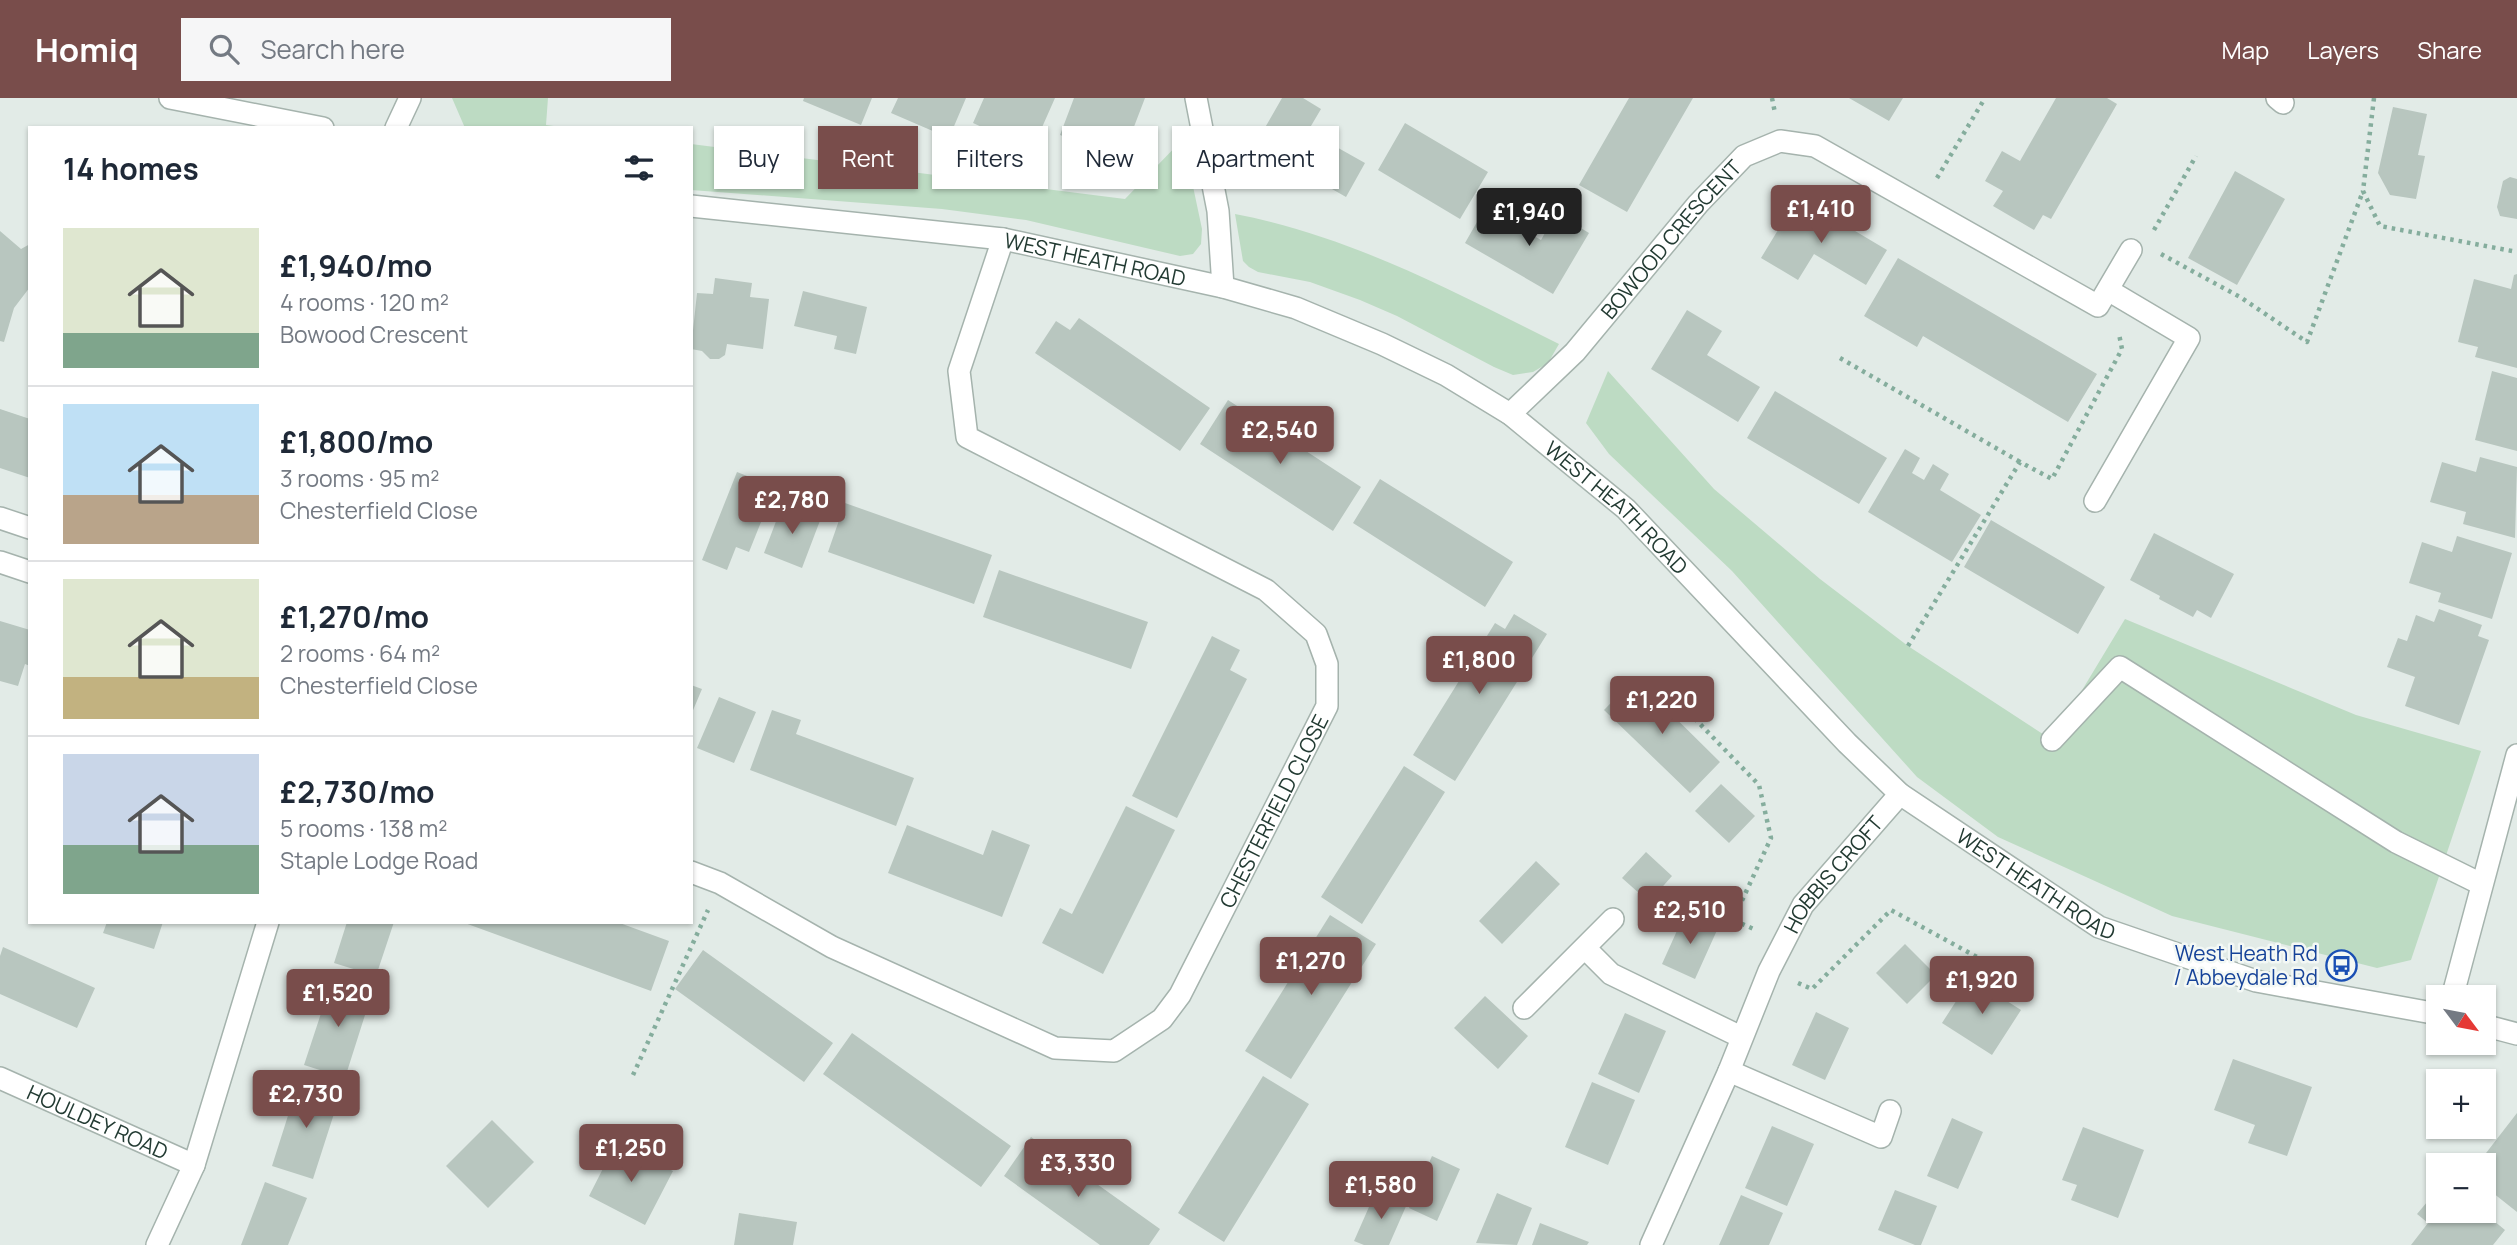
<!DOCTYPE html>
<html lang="en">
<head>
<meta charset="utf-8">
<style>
  :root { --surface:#fff; --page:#f6f6f7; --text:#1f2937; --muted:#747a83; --line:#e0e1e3; --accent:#794d4b }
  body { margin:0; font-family:Manrope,sans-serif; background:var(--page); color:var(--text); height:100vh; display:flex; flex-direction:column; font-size:26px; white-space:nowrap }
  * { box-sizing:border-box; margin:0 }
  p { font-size:23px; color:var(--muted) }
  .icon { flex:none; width:38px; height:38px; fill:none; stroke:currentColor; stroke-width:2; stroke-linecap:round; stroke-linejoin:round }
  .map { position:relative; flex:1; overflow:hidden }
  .drawer { position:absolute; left:28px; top:28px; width:665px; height:798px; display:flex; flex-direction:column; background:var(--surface); border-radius:0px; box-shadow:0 2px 5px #0004 }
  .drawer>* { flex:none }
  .top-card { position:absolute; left:714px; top:28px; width:665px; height:63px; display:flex; gap:14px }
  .needle { width:46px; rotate:122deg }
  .tools { position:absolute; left:2426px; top:887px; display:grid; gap:14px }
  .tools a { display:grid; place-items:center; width:70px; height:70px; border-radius:0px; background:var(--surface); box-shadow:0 2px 5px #0004; font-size:35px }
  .price { position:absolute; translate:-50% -60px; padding:0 16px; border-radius:7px; background:var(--accent); color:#fff; font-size:23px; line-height:46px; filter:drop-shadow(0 2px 4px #0008) }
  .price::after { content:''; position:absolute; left:50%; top:42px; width:21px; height:16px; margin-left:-10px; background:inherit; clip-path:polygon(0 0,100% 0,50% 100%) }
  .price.on { background:#222; color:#fff }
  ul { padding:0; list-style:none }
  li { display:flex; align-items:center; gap:21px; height:175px; padding:0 35px }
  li+li { border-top:2px solid var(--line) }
  li span { display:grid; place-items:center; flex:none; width:196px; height:140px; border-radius:0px; color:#555 }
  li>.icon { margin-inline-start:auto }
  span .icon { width:84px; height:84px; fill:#fffc; stroke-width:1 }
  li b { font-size:30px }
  h2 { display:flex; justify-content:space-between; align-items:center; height:84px; padding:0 35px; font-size:30px }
  .chip { padding:0 24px; border-radius:0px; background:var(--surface); box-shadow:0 2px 5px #0004; font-size:24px; line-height:63px }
  .chip.on { background:var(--accent); color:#fff }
  header { display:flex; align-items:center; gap:42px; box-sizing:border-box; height:98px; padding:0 35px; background:var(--accent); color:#fff }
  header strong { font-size:33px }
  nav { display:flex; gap:38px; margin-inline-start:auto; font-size:24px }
  .search { width:490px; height:63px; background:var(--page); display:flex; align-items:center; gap:18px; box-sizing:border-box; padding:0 24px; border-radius:0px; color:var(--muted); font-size:26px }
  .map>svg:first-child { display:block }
  .green { fill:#bddbc3 }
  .building { fill:#b8c6bf }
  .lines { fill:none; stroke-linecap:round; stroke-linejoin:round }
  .service-casing { stroke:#a5b3ad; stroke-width:24 }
  .minor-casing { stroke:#a5b3ad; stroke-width:24 }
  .tertiary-casing { stroke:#a5b3ad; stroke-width:24 }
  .path { stroke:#85ad9d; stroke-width:4.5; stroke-dasharray:3.5 5; stroke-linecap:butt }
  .service { stroke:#fff; stroke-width:21 }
  .minor { stroke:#fff; stroke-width:21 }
  .tertiary { stroke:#fff; stroke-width:21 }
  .labels { text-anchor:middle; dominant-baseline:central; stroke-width:5; stroke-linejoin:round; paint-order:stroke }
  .street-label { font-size:21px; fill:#233b33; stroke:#f3f8f5 }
  .transit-label { font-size:21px; fill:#164399; stroke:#f3f8f5; text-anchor:end }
</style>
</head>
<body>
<header>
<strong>Homiq</strong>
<div class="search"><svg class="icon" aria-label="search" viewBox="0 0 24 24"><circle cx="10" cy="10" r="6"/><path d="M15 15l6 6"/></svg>Search here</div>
<nav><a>Map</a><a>Layers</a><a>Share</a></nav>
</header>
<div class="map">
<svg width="2517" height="1147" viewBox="0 0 2517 1147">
  <rect width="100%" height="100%" fill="#e2ebe7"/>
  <path class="green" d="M452 0H548L546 27 569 30H465Z
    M1183 41 1202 131 1201 146 1193 156 1180 158 1026 122 942 111 691 92V46L1125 101Z
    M1235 116C1351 138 1454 194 1559 246L1548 265 1533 274 1513 277 1494 269 1397 218 1360 202 1310 184 1258 174 1249 169 1243 163Z
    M1608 273 1714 391 1820 481 1908 548 2052 642 2125 521 2356 617 2481 653 2411 862 2377 870 2172 818 1998 739 1917 679 1732 473 1609 356 1586 325Z"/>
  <path class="building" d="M804 0H872L861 27 803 3Z
    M898 0H966L949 40 891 15Z
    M984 0H1055L1032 52 973 25Z
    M1074 0H1145L1122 60 1060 37Z
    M1282 0H1303L1321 11 1308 33 1365 65 1346 99 1255 47Z
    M1629 0H1693L1627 114 1579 87Z
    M1849 0H1903L1889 23Z
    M2056 0H2107L2117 6 2051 121 2043 117 2034 132 1993 108 2003 93 1985 83 2002 53 2020 63Z
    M2393 9 2427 16 2418 57 2425 58 2416 101 2390 97 2378 75Z
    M1405 25 1488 74 1460 121 1378 72Z
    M2235 73 2285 101 2237 187 2188 160Z
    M2510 79 2517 81V121L2500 118 2497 109 2503 83Z
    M1798 99 1887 152 1866 187 1814 156 1798 182 1761 160Z
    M1485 110 1541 142 1556 115 1589 135 1553 196 1465 145Z
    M0 133 21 151 30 146V189L14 210 4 244 0 243Z
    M1898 160 2097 276 2068 324 1923 238 1917 249 1864 218Z
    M2517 176V270L2475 259 2478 249 2458 244 2474 181 2511 191 2514 177Z
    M715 180 752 185 750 199 769 201 763 251 727 246 725 257 719 261H710L702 253 691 251 697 195 713 196Z
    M803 193 867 209 856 256 834 251 837 238 794 228Z
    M1687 212 1722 233 1707 257 1760 289 1738 324 1651 271Z
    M1079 220 1210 310 1180 353 1035 255 1056 223 1070 232Z
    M2492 273 2517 280V353L2475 342Z
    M1775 293 1887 360 1859 406 1747 340Z
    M1228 302 1361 389 1333 433 1200 346Z
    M0 311 30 321V380L0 370Z
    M1905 351 1920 360 1912 375 1924 382 1933 366 1949 376 1940 392 1981 417 1952 464 1868 414Z
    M2480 359 2517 369 2515 440 2463 426 2466 414 2430 404 2442 364 2476 374Z
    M737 374 775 389 749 454 736 449 727 472 702 462Z
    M1380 381 1513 464 1485 509 1353 425Z
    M783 405 821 420 802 470 764 455Z
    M845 405 992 457 974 506 828 454Z
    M1991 422 2105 489 2078 536 1964 469Z
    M2154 435 2234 476 2211 520 2197 512 2193 519 2159 501 2160 498 2130 482Z
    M2457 438 2512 455 2492 521 2438 504 2441 495 2409 485 2422 444 2452 454Z
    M999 472 1148 524 1131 571 983 519Z
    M2439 511 2482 527 2478 538 2489 542 2459 627 2405 608 2415 579 2387 569 2398 540 2407 543 2416 517 2434 524Z
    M1514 516 1547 536 1455 683 1413 657 1495 525 1505 531Z
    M0 523 30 532V568L25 566 18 588 0 583Z
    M1212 538 1240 552 1230 572 1247 581 1177 720 1132 698Z
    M1635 580 1720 664 1690 695 1604 612Z
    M691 587 702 591 691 617Z
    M719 599 756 614 734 665 697 650Z
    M772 612 801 622 796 636 914 680 896 728 750 672Z
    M1404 668 1445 694 1362 826 1321 799Z
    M1721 686 1755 718 1729 745 1695 713Z
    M1126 708 1175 732 1103 876 1042 845 1060 810 1072 816Z
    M907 727 983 757 992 732 1030 747 1002 819 888 775Z
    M1646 754 1672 778 1649 804 1622 780Z
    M1536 763 1560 786 1502 846 1479 823Z
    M1685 815 1718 830 1695 881 1662 866Z
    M1330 817 1376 846 1291 981 1245 953Z
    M107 824H163L154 851 103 835Z
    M347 824H394L376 878 334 865Z
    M462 824H617L669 843 651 893Z
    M1905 846 1936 877 1907 906 1876 875Z
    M3 849 95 890 77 930 0 896V858Z
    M703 852 833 945 804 984 675 891Z
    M1971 880 2021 912 1992 957 1942 925Z
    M332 882 372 895 345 980 304 967Z
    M1485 898 1528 938 1498 971 1454 930Z
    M1816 914 1849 930 1825 982 1792 967Z
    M1625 915 1666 933 1639 995 1598 976Z
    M852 935 1011 1048 981 1089 823 976Z
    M2233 961 2312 989 2287 1058 2248 1045 2255 1027 2214 1012Z
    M1263 978 1309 1006 1224 1144 1178 1115Z
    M299 983 340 997 313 1081 272 1068Z
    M1592 984 1635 1002 1608 1067 1565 1049Z
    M2517 1015V1114L2483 1087V1068H2476Z
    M1952 1020 1983 1034 1958 1091 1927 1078Z
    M492 1022 534 1064 488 1110 446 1068Z
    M1772 1028 1814 1046 1787 1108 1745 1090Z
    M2083 1029 2144 1052 2118 1120 2071 1102 2077 1087 2062 1082Z
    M1031 1039 1160 1131 1149 1147H1100L1004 1078Z
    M616 1045 673 1073 645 1127 589 1098Z
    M1432 1058 1460 1071 1437 1123 1409 1110Z
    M265 1084 307 1100 288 1147H241Z
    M1895 1092 1937 1108 1921 1147H1915L1878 1132Z
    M1376 1093 1407 1106 1389 1147H1364L1354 1143Z
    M1497 1095 1532 1110 1517 1147 1476 1145Z
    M1741 1097 1783 1115 1769 1147H1719Z
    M2433 1097 2438 1101V1113H2482L2505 1132 2493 1147H2411L2428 1125 2417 1116Z
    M739 1115 797 1124 793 1147H734Z
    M1540 1125 1589 1144 1587 1147H1532Z"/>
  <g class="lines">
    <defs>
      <path id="service" d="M2277 0 2283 5
        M2095 403 2189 240 2108 192
        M2052 642 2120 569 2396 744 2481 786"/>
      <g id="minor">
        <path d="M1196 0 1218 113 1223 189"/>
        <path id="s1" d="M1510 316 1575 254 1698 106 1744 58 1780 43 1815 48 2098 208 2131 152"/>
        <path d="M0 420 30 430"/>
        <path d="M0 464 30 474"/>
        <path id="s2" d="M691 774 720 785 832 849 1055 950 1114 953 1162 921 1180 897 1327 608V566L1316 536 1266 492 967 339 959 273 1003 141"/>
        <path d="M1585 850 1611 876 1741 939"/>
        <path d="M2452 900 2517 657"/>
        <path d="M1524 910 1613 821"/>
        <path d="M1729 973 1881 1039 1890 1013"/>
        <path id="s3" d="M0 980 194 1067"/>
        <path d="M157 1147 194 1067 268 824"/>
        <path id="s4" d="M1651 1147 1729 973 1769 873 1803 807 1900 696"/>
      </g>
      <g id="tertiary">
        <path d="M170 0 323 30"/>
        <path d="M396 30 410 0"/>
        <path id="s5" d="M691 108 1003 141 1223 189 1296 210 1382 246 1446 277 1510 316 1626 411 1847 645 1900 696 2099 829 2256 883 2438 916"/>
        <path d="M2483 927 2517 936"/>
      </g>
    </defs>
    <use href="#service" class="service-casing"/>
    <use href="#minor" class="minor-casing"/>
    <use href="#tertiary" class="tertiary-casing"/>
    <path class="path" d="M1772 0 1775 15
      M2374 0 2363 93 2380 128 2517 154
      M1937 80 1985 0
      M2154 132 2196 58
      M2161 156 2240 199 2307 244 2363 93
      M1840 260 2020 364
      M1908 548 2020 364 2052 381 2122 251 2119 236
      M1671 596 1759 687 1771 740 1733 822 1756 832
      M1798 885 1812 891 1891 812 2019 882
      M633 977 708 812"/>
    <use href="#service" class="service"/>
    <use href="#minor" class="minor"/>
    <use href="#tertiary" class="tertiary"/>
  </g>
  <defs>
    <symbol id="bus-ring" viewBox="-11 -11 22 22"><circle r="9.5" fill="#f3f8f5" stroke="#1a4fb4" stroke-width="1.5"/><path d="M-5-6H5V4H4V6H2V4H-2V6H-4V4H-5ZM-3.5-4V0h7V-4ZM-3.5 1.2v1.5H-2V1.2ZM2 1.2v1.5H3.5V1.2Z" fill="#1a4fb4"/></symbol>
  </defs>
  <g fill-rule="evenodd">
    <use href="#bus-ring" x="2324" y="850" width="35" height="35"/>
  </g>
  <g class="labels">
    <g class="street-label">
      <text stroke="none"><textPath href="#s1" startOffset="238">BOWOOD CRESCENT</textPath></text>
      <text stroke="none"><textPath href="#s5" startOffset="408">WEST HEATH ROAD</textPath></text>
      <text stroke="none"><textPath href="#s5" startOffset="996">WEST HEATH ROAD</textPath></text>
      <text stroke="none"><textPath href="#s2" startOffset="758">CHESTERFIELD CLOSE</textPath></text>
      <text stroke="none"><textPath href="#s4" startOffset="415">HOBBIS CROFT</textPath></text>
      <text stroke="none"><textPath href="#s5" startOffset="1563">WEST HEATH ROAD</textPath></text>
      <text stroke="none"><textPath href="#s3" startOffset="107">HOULDEY ROAD</textPath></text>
    </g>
    <g class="transit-label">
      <text x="2318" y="855">West Heath Rd<tspan x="2318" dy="24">/ Abbeydale Rd</tspan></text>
    </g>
  </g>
</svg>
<div class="tools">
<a><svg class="needle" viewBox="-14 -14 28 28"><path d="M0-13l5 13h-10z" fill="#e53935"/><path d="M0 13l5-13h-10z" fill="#747a83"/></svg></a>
<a>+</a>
<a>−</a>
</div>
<b class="price" style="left:1821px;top:147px">£1,410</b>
<b class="price on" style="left:1529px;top:150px">£1,940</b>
<b class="price" style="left:1280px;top:368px">£2,540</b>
<b class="price" style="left:792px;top:438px">£2,780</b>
<b class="price" style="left:1479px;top:598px">£1,800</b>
<b class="price" style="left:1662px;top:638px">£1,220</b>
<b class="price" style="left:1690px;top:848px">£2,510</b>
<b class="price" style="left:1311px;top:899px">£1,270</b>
<b class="price" style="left:1982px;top:918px">£1,920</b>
<b class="price" style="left:338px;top:931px">£1,520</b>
<b class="price" style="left:306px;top:1032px">£2,730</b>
<b class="price" style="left:631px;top:1086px">£1,250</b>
<b class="price" style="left:1078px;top:1101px">£3,330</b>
<b class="price" style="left:1381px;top:1123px">£1,580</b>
<div class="top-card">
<a class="chip">Buy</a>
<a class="chip on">Rent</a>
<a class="chip">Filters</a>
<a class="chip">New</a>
<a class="chip">Apartment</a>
</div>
<section class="drawer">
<h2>14 homes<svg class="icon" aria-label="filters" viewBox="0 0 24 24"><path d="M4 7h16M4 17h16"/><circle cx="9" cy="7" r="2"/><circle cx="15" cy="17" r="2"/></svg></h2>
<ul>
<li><span style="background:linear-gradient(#dfe7d0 75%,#7fa58c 0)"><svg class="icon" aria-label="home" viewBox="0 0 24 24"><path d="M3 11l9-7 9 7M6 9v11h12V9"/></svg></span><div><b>£1,940/mo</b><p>4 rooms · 120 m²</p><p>Bowood Crescent</p></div></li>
<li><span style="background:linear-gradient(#bfe0f5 65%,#b9a48a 0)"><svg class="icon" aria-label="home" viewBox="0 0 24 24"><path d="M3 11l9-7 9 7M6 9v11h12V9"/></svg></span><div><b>£1,800/mo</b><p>3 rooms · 95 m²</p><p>Chesterfield Close</p></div></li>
<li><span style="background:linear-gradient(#dfe7d0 70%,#c2b280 0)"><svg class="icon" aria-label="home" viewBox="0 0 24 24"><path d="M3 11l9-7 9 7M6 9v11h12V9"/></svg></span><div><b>£1,270/mo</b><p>2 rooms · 64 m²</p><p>Chesterfield Close</p></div></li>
<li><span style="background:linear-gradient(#c9d6e8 65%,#7fa58c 0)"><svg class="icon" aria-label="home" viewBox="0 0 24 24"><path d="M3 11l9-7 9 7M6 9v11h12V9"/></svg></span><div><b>£2,730/mo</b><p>5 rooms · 138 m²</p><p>Staple Lodge Road</p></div></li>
</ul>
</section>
</div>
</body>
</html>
